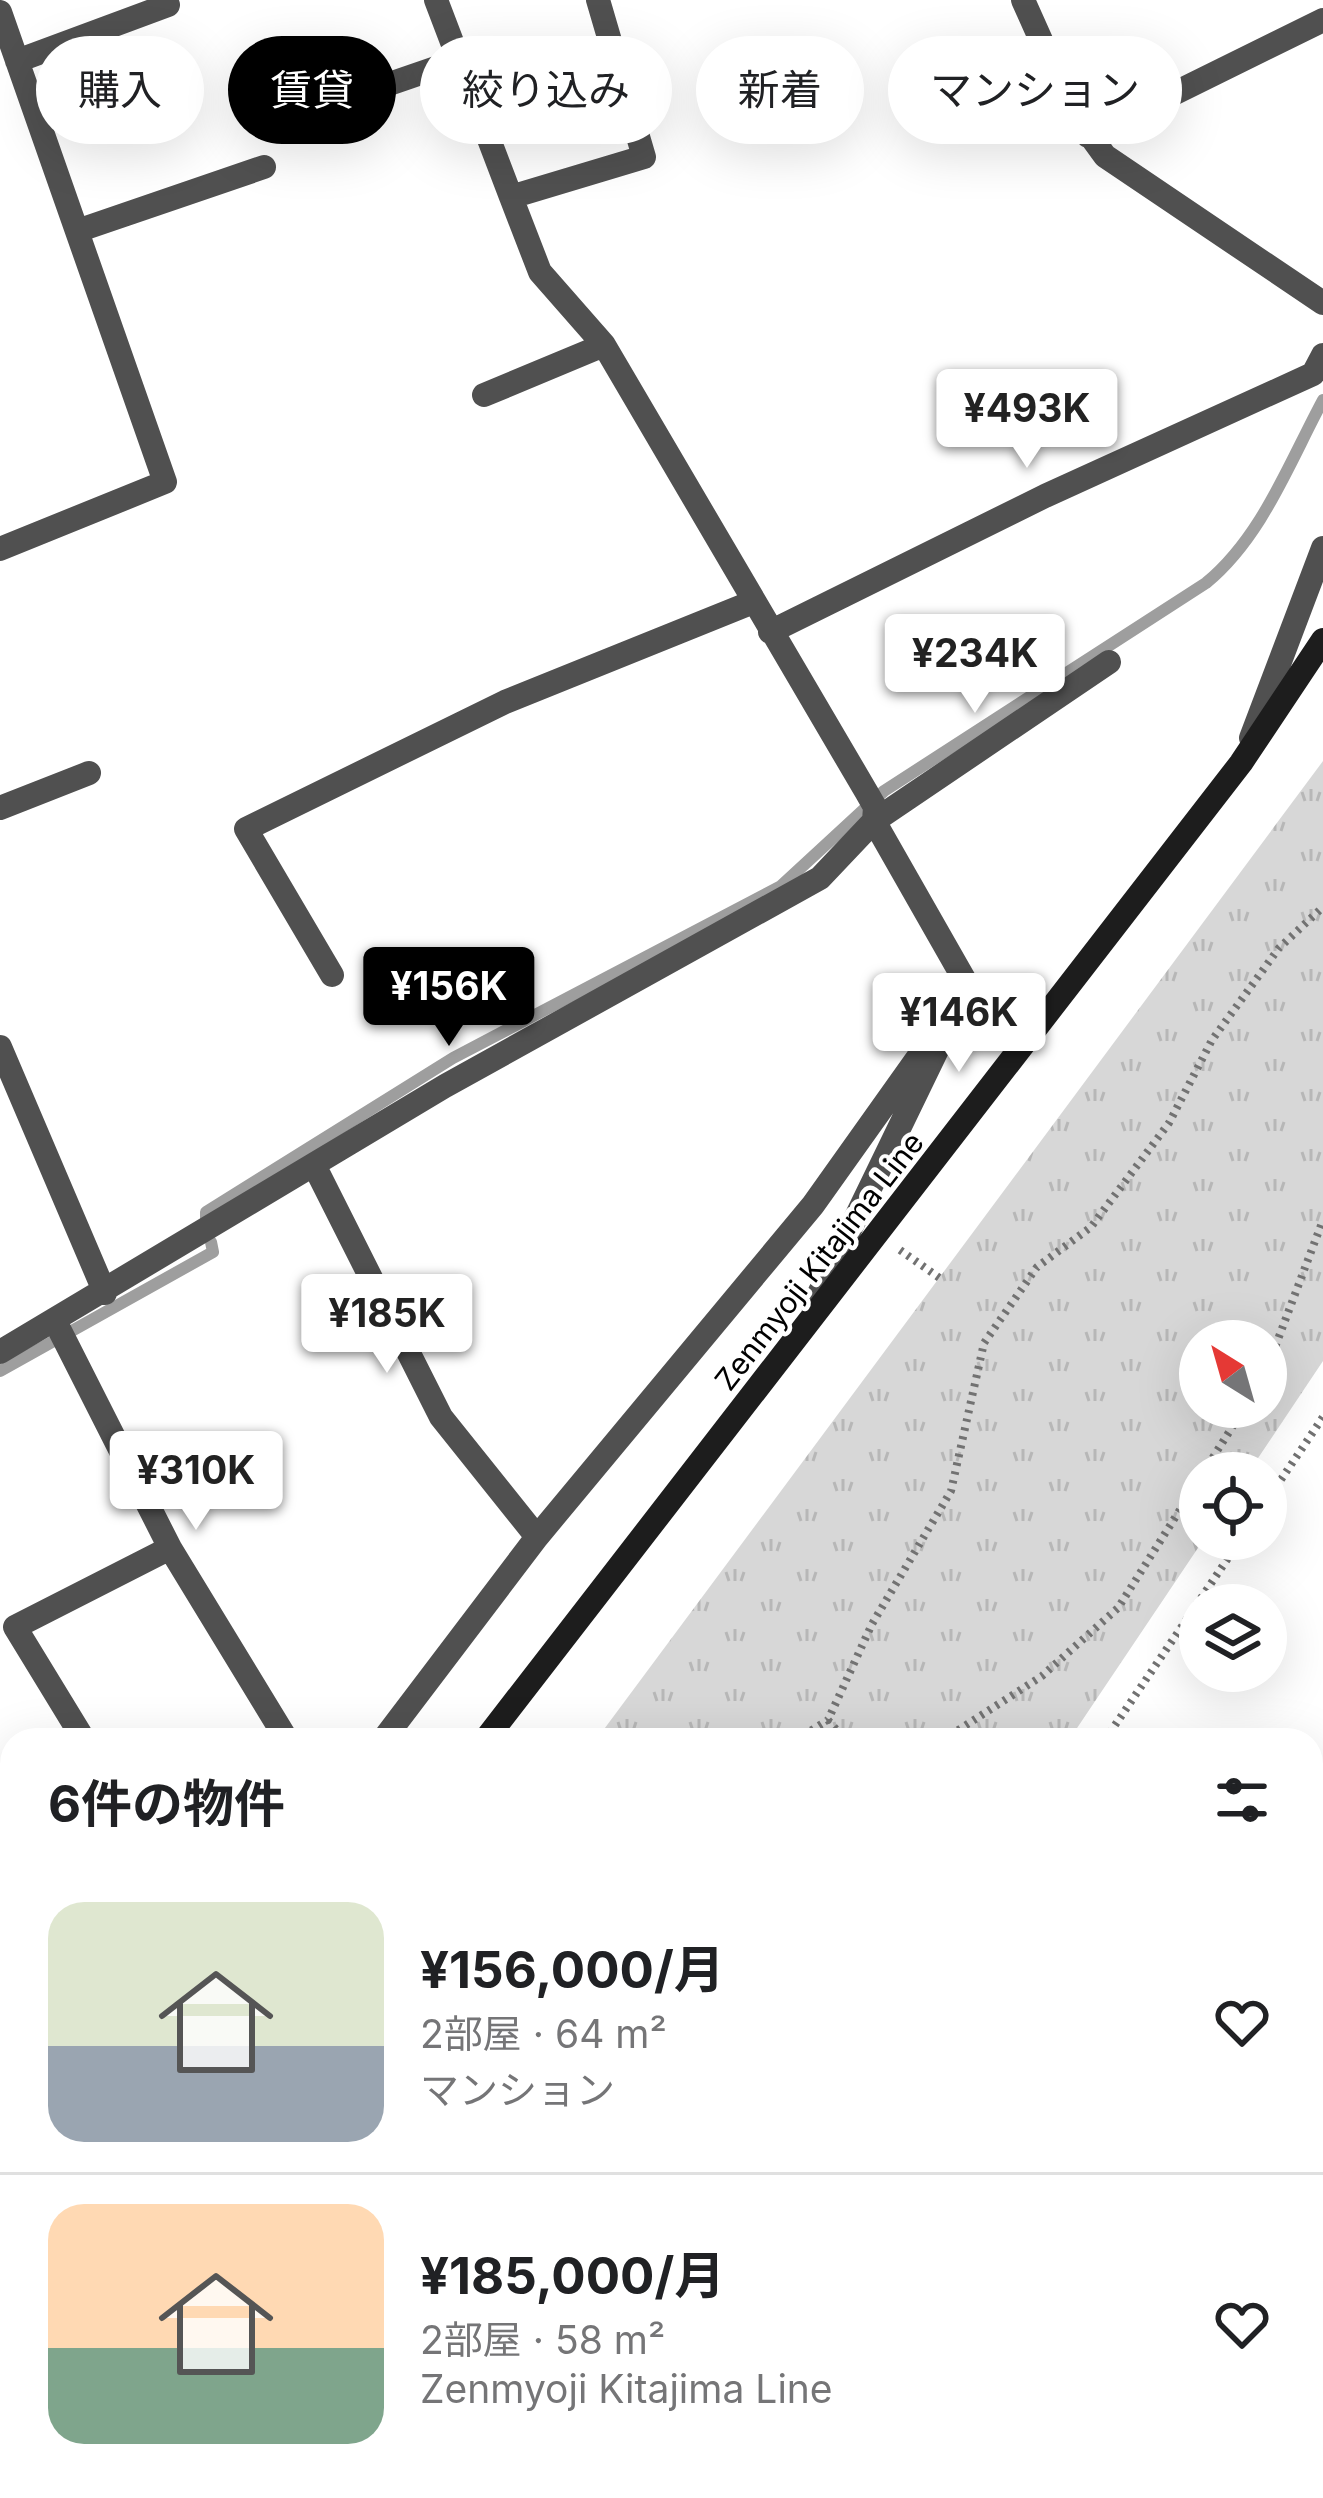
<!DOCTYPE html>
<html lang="ja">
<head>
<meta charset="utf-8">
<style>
  :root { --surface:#fff; --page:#f2f2f2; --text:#202124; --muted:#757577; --line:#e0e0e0; --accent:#000 }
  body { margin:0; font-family:Inter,"Noto Sans JP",sans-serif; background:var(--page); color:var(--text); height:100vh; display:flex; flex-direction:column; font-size:45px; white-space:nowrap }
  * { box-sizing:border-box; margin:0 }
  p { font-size:39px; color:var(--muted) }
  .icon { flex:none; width:66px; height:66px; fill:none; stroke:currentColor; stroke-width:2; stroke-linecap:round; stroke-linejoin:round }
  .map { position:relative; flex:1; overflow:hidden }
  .sheet { position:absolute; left:0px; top:1728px; width:1323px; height:771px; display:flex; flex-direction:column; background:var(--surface); border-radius:36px 36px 0 0; box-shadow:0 12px 48px #0002 }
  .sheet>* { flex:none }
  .guide { position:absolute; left:36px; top:36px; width:1251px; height:108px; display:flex; gap:24px }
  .needle { width:78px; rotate:323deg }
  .controls { position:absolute; left:1179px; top:1320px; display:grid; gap:24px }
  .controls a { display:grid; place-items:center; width:108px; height:108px; border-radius:50%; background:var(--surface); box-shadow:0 12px 48px #0002; font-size:60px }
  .price { position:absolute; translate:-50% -102px; padding:0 27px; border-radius:12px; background:#fff; color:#222; font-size:39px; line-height:78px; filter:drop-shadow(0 3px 6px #0008) }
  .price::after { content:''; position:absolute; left:50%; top:72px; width:36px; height:27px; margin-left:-18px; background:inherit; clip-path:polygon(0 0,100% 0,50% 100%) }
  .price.on { background:var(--accent); color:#fff }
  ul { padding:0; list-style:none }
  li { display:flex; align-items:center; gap:36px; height:300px; padding:0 48px }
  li+li { border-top:3px solid var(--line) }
  li span { display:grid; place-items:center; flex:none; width:336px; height:240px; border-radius:36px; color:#555 }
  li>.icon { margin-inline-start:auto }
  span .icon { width:144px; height:144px; fill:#fffc; stroke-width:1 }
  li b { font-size:51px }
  h2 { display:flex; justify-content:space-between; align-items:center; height:144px; padding:0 48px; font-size:51px }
  .tag { padding:0 42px; border-radius:54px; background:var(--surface); box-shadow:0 12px 48px #0002; font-size:42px; line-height:108px }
  .tag.on { background:var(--accent); color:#fff }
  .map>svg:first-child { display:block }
  .grass { fill:url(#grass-tufts); fill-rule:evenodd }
  .water { fill:url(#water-ripples) }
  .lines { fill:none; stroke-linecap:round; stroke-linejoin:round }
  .stream { stroke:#9e9e9e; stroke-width:12 }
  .path { stroke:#727272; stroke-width:8; stroke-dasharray:3 6; stroke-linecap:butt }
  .minor { stroke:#505050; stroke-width:24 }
  .secondary { stroke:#1d1d1d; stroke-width:24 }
  .labels { text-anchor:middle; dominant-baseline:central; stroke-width:9; stroke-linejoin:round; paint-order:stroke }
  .street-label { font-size:30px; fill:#000; stroke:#fff }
</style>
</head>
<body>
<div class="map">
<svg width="1323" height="2498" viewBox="0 0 1323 2498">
  <defs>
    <pattern id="grass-tufts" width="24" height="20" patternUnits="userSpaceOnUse" patternTransform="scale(3)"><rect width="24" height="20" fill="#d7d7d7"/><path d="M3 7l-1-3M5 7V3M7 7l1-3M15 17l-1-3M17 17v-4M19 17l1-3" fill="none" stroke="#b7b7b7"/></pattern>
    <pattern id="water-ripples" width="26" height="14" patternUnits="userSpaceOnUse" patternTransform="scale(3)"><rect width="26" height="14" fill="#9e9e9e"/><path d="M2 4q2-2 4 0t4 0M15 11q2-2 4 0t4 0" fill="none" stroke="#868686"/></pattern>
  </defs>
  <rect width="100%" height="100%" fill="#fff"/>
  <path class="grass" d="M1323 761V1361L1248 1473H1200L1204 1539 1069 1740H596ZM1200 1341H1266V1407H1200Z
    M37 2487H568L561 2498H29Z"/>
  <path class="water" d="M1323 1930V2498H920L928 2487H1311V1947Z"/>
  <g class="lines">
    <path class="stream" d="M206 1220V1212L453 1058 781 886 884 791 1206 583C1262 537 1289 463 1323 400
      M0 1371 213 1252 211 1242"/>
    <path class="path" d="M900 1250 941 1279
      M1266 1371 1323 1220
      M1203 1473 1245 1407
      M1266 1502 1323 1417
      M828 1720 845 1740
      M796 1740 828 1720 872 1624 951 1491 984 1343 1037 1267 1091 1227 1169 1123 1212 1040 1279 948 1323 907
      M943 1740 1042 1676 1118 1608 1200 1478
      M1105 1740 1241 1539
      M140 2498 143 2487
      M516 2498 523 2487
      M594 2498 601 2487"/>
    <path class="minor" d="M436 0 511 197
      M598 0 644 157 511 197 540 272 604 345 867 793 875 807 874 821 968 986 813 1306
      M1023 0 1073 112 1105 156 1323 303
      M0 12 165 482 0 549
      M17 61 168 5
      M305 113 456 61
      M1088 136 1323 20
      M77 231 264 167
      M484 395 604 345
      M770 632 1045 496 1313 374 1323 355
      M1251 738 1323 548
      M0 808 89 773
      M332 975 246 829 505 702 753 602
      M0 1047 105 1293
      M314 1165 441 1417 537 1537
      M55 1321 170 1548 287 1740
      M0 1352 445 1086 820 878 874 821 1109 662
      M84 1740 15 1627 170 1548
      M383 1740 537 1537 813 1205 929 1042
      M0 1889 12 1879
      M0 1958 12 1975
      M0 2187 12 2173
      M10 2498 19 2487"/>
    <path class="secondary" d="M485 1740 1241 763 1323 640
      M0 2323 12 2310"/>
  </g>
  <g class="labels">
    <g class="street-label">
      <text transform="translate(819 1261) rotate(-52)">Zenmyoji Kitajima Line</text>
    </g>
  </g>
</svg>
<div class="controls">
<a><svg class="needle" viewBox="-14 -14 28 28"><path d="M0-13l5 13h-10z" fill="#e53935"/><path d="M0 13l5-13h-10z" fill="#757577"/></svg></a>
<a><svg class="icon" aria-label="locate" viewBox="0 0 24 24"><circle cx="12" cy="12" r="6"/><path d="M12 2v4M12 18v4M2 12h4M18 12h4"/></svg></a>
<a><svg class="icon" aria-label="layers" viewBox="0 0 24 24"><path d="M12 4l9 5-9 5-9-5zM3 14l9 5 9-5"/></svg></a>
</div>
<b class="price" style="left:1027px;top:471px">¥493K</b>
<b class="price" style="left:975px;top:716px">¥234K</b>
<b class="price on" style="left:449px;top:1049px">¥156K</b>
<b class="price" style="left:959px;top:1075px">¥146K</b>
<b class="price" style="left:387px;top:1376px">¥185K</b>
<b class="price" style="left:196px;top:1533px">¥310K</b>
<div class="guide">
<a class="tag">購入</a>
<a class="tag on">賃貸</a>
<a class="tag">絞り込み</a>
<a class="tag">新着</a>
<a class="tag">マンション</a>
</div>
<section class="sheet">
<h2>6件の物件<svg class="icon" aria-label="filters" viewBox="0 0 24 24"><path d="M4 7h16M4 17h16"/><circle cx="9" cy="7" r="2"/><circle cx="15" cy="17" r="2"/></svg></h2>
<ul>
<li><span style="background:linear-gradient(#dfe7d0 60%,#9aa5b1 0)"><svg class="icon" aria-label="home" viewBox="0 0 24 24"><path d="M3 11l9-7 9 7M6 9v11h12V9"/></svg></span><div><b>¥156,000/月</b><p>2部屋 · 64 m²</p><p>マンション</p></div><svg class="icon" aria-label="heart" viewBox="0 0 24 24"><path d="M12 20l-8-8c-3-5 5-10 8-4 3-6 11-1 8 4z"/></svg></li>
<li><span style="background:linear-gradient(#ffd9b3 60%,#7fa58c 0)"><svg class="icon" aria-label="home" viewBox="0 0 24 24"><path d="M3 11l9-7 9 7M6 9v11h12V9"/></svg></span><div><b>¥185,000/月</b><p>2部屋 · 58 m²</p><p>Zenmyoji Kitajima Line</p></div><svg class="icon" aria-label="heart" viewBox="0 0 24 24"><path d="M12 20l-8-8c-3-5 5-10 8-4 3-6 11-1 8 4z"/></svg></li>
</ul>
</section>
</div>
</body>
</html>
